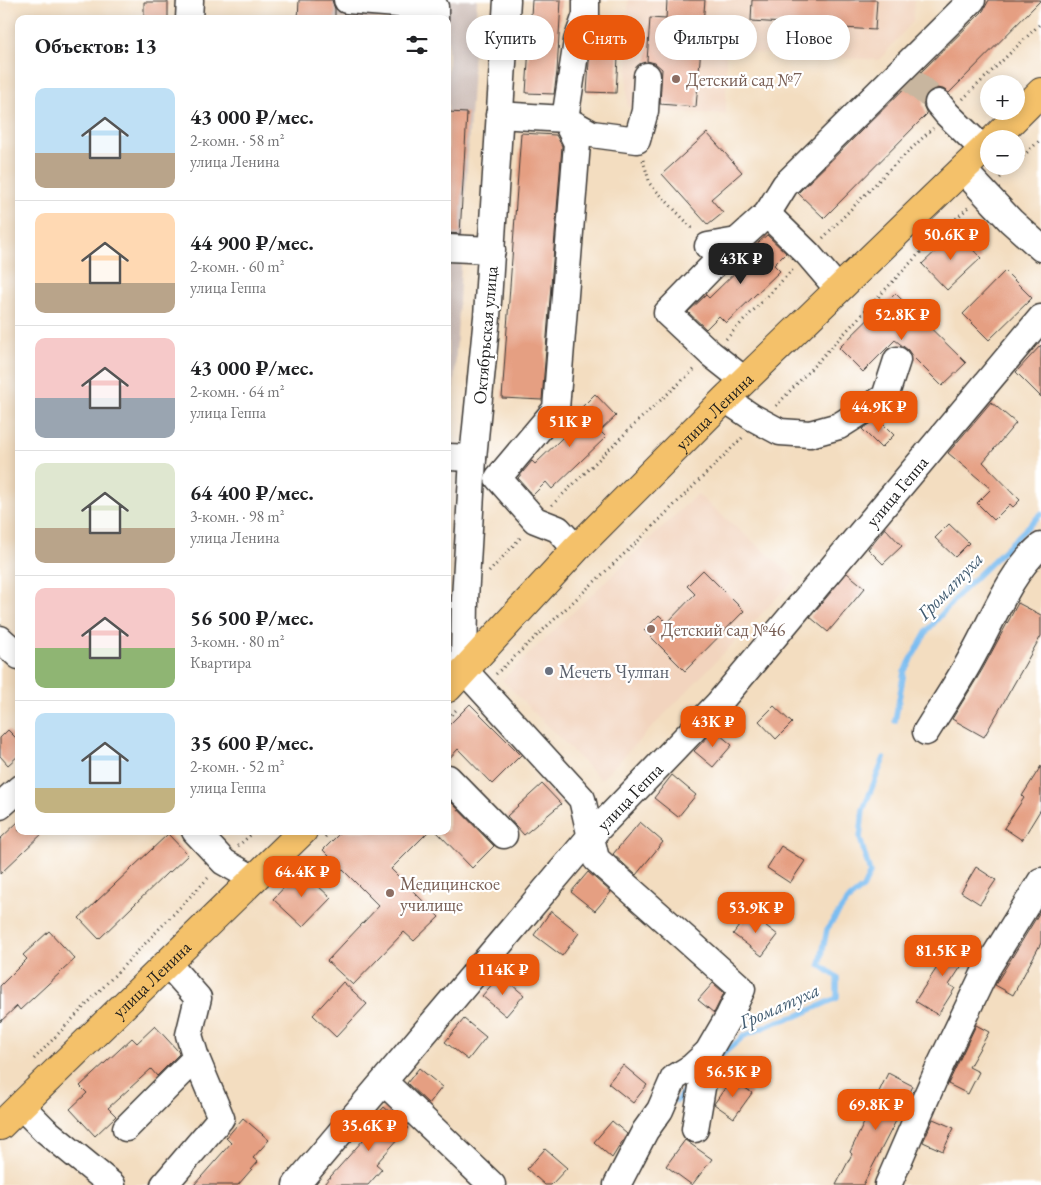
<!DOCTYPE html>
<html lang="ru">
<head>
<meta charset="utf-8">
<style>
  :root { --surface:#fff; --page:#f6f6f6; --text:#202124; --muted:#757577; --line:#e0e0e0; --accent:#ea580c }
  body { margin:0; font-family:"EB Garamond",serif; background:var(--page); color:var(--text); height:100vh; display:flex; flex-direction:column; font-size:19px; white-space:nowrap }
  * { box-sizing:border-box; margin:0 }
  p { font-size:16px; color:var(--muted) }
  .icon { flex:none; width:28px; height:28px; fill:none; stroke:currentColor; stroke-width:2; stroke-linecap:round; stroke-linejoin:round }
  .map { position:relative; flex:1; overflow:hidden }
  .sheet { position:absolute; left:15px; top:15px; width:436px; height:820px; display:flex; flex-direction:column; background:var(--surface); border-radius:10px; box-shadow:0 2px 12px #0003 }
  .sheet>* { flex:none }
  .top-card { position:absolute; left:466px; top:15px; width:475px; height:45px; display:flex; gap:10px }
  .buttons { position:absolute; left:980px; top:75px; display:grid; gap:10px }
  .buttons a { display:grid; place-items:center; width:45px; height:45px; border-radius:50%; background:var(--surface); box-shadow:0 2px 12px #0003; font-size:25px }
  .price { position:absolute; translate:-50% -42px; padding:0 11px; border-radius:10px; background:var(--accent); color:#fff; font-size:16px; line-height:32px; filter:drop-shadow(0 1px 2px #0008) }
  .price::after { content:''; position:absolute; left:50%; top:30px; width:15px; height:11px; margin-left:-8px; background:inherit; clip-path:polygon(0 0,100% 0,50% 100%) }
  .price.selected { background:#222; color:#fff }
  ul { padding:0; list-style:none }
  li { display:flex; align-items:center; gap:15px; height:125px; padding:0 20px }
  li+li { border-top:1px solid var(--line) }
  li span { display:grid; place-items:center; flex:none; width:140px; height:100px; border-radius:10px; color:#555 }
  li>.icon { margin-inline-start:auto }
  span .icon { width:60px; height:60px; fill:#fffc; stroke-width:1 }
  li b { font-size:21px }
  h2 { display:flex; justify-content:space-between; align-items:center; height:60px; padding:0 20px; font-size:21px }
  .pill { padding:0 18px; border-radius:22px; background:var(--surface); box-shadow:0 2px 12px #0003; font-size:18px; line-height:45px }
  .pill.selected { background:var(--accent); color:#fff }
  .map>svg:first-child { display:block }
  .built { fill:#f2d4be }
  .industrial { fill:#cfc0ba }
  .lines { fill:none; stroke-linecap:round; stroke-linejoin:round }
  .stream { stroke:#7cbdf1; stroke-width:5.5 }
  .building { fill:#e59f82 }
  .minor-tunnel { stroke:#c8b69f; stroke-width:26; stroke-dasharray:26 13; stroke-linecap:butt }
  .minor-casing { stroke:#3c3935; stroke-width:29 }
  .major-casing { stroke:#3c3935; stroke-width:30 }
  .path { stroke:#3c3935; stroke-width:3; stroke-dasharray:1 4; stroke-linecap:butt }
  .minor { stroke:#fff; stroke-width:26 }
  .major { stroke:#f4c16b; stroke-width:28 }
  .education-dot { fill:#8d6e63; stroke:#fff; stroke-width:2 }
  .worship-dot { fill:#6b7280; stroke:#fff; stroke-width:2 }
  .labels { text-anchor:middle; dominant-baseline:central; stroke-width:4.5; stroke-linejoin:round; paint-order:stroke }
  .education-label { font-size:18px; fill:#785e54; stroke:#fff; text-anchor:start }
  .street-label { font-size:18px; fill:#1c1c1c; stroke:#fff }
  .worship-label { font-size:18px; fill:#5b616d; stroke:#fff; text-anchor:start }
  .water-label { font-size:19px; font-style:italic; fill:#425c71; stroke:#fff }
</style>
</head>
<body>
<div class="map">
<svg width="1041" height="1185" viewBox="0 0 1041 1185">
  <rect width="100%" height="100%" fill="#fff"/>
  <filter id="ink" filterUnits="userSpaceOnUse"><feTurbulence type="fractalNoise" baseFrequency=".02" numOctaves="2"/><feDisplacementMap in="SourceGraphic" scale="10" xChannelSelector="R" yChannelSelector="G"/><feConvolveMatrix kernelMatrix="1 2 1 2 8 2 1 2 1" color-interpolation-filters="sRGB"/></filter>
  <filter id="wash" filterUnits="userSpaceOnUse"><feTurbulence type="fractalNoise" baseFrequency=".0096" numOctaves="4" result="noise"/><feDisplacementMap in="SourceGraphic" scale="20" xChannelSelector="R" yChannelSelector="G"/><feGaussianBlur stdDeviation="1.12" result="paint"/><feColorMatrix in="noise" values="0 0 0 0 0 0 0 0 0 0 0 0 0 0 0 0 0 1.4 0 .05"/><feComposite in="paint" operator="in"/></filter>
  <g filter="url(#wash)">
    <rect width="100%" height="100%" fill="#f3ddc0"/>
    <path class="built" d="M628 0H914L913 21 879 60 726 51V114L645 111 627 107Z
      M697 494 796 578 601 780 502 680Z"/>
    <path class="industrial" d="M300 0H477L448 487V19H298Z"/>
    <g class="lines">
      <path class="stream" d="M895 721 904 672 927 631 962 591 1041 514
        M716 1060 744 1036 776 1022 797 1016 837 998V977L820 965 827 929 847 901 863 888 870 873 860 838 863 810 884 758
        M677 1101 691 1080"/>
    </g>
    <g id="blocks">
      <path class="building" d="M299 0H332L335 9V19H298Z
        M532 0H561L557 72 554 94 526 93Z
        M667 0H705L696 107 660 104 662 69 655 63 647 61 650 18 666 19Z
        M752 0H877L875 30 828 27V34L798 32V24L751 21Z
        M989 0H1041L949 93 943 89 936 88 928 92 924 97 923 105 927 114 824 218 798 193 983 11Z
        M144 2H168V19H144Z
        M594 38 619 40 616 93 587 92 589 62Z
        M448 112 467 113 460 234 448 233Z
        M521 133 556 135 562 146 542 400 502 398Z
        M707 133 742 172 711 199 723 213 708 225 662 174Z
        M956 232 981 258 947 290 922 264Z
        M767 235 786 253 774 265 780 271 726 323 719 316 706 329 688 312 706 295 709 298 756 252 752 248Z
        M1005 271 1032 298 989 340 963 314Z
        M895 293 966 363 942 386 912 356 908 350 895 340 863 372 839 348Z
        M1041 345V397L1016 372Z
        M595 394 616 416 600 431 606 437 552 489 546 482 533 495 518 478 532 461 535 464 583 418 577 412Z
        M991 402 1016 423 983 462 1020 500 1013 507 1010 504 994 520 977 503 991 489 948 453Z
        M878 419 894 435 881 448 862 429Z
        M949 524 969 543 955 557 935 538Z
        M885 528 902 546 883 564 868 549Z
        M703 570 744 611 685 671 644 630 659 615 667 623 695 594 687 586Z
        M847 573 865 588 828 632 810 617Z
        M1018 603 1041 615V636L984 737 952 719 982 670Z
        M470 704 521 755 492 784 458 749 448 760V726Z
        M774 706 792 723 776 739 759 721Z
        M8 730 19 741V755L8 765 0 756V738Z
        M714 730 732 745 713 767 694 751Z
        M1041 766V809L1022 840 1004 828 1024 798 1022 796Z
        M672 775 696 795 678 817 654 798Z
        M542 784 561 804 524 835 507 816Z
        M448 799 494 846 472 868 436 831H448Z
        M19 821V831H45L0 874V839Z
        M640 822 663 842 636 875 613 854Z
        M342 831H429L391 869 439 917 414 941 404 932 353 985 327 961 379 906 323 850Z
        M168 834 188 855 169 873 168 872 99 939 79 918Z
        M781 846 805 861 790 883 767 868Z
        M976 867 996 880 980 904 961 892Z
        M301 870 331 898 303 927 273 899Z
        M588 872 611 892 595 911 571 892Z
        M1041 910V943L1013 995 995 985Z
        M551 911 579 933 562 956 534 935Z
        M749 913 778 935 762 956 733 934Z
        M49 931 75 959 20 1010 17 1006 0 1022V986L27 959 23 955Z
        M945 938 970 953 949 985 955 988 938 1015 915 1001 940 963 932 958Z
        M500 975 524 995 506 1016 482 996Z
        M343 982 367 1004 336 1037 313 1015Z
        M713 983 724 993 714 1013 698 1000Z
        M464 1019 486 1037 468 1060 445 1042Z
        M976 1025 989 1032 969 1067 979 1072 968 1094 948 1084Z
        M155 1026 178 1051 179 1054 157 1076 151 1069 108 1108 116 1116 95 1136 70 1109 87 1093 80 1086 132 1038 137 1043Z
        M623 1065 647 1085 633 1103 608 1083Z
        M419 1068 442 1087 429 1104 407 1083Z
        M888 1073 913 1086 900 1113 863 1185H836L852 1154 850 1152Z
        M732 1078 752 1093 734 1118 714 1104Z
        M384 1107 408 1128 376 1164 382 1169 368 1185H323L372 1130 367 1126Z
        M243 1118 269 1140 253 1158 258 1162 238 1185H194L231 1143 226 1138Z
        M933 1119 954 1128 943 1151 923 1142Z
        M612 1121 627 1134 612 1158 594 1142Z
        M685 1140 712 1159 692 1185 666 1166Z
        M545 1149 567 1168 551 1185H545L527 1169Z"/>
    </g>
  </g>
  <g filter="url(#ink)">
    <use href="#blocks" fill-opacity="0" stroke="#3c3935" stroke-width="1"/>
    <g class="lines">
      <path class="minor-tunnel" d="M910 79 938 103"/>
      <defs>
        <g id="minor">
          <path d="M347 0 435 7V19"/>
          <path d="M507 0 487 317 473 458 465 599 464 670 582 799 596 859 742 989 729 1016 708 1052 692 1067 674 1078 660 1110 645 1131 617 1185"/>
          <path d="M586 0V15L577 41 565 119 592 134 637 140 645 111 647 76"/>
          <path d="M189 19 190 0"/>
          <path d="M938 103 947 114 983 149"/>
          <path d="M499 115 565 119 577 143 556 409 498 478 535 520 558 529 576 549"/>
          <path d="M963 170 1011 221 1041 248"/>
          <path d="M767 214 785 185 972 0"/>
          <path d="M737 241 767 214 808 254 838 289"/>
          <path d="M708 246 737 241 667 313 711 354 744 380"/>
          <path d="M448 248 492 250"/>
          <path d="M725 399 752 417 780 432 810 434 839 426 885 397 897 360"/>
          <path d="M448 457 473 458"/>
          <path d="M0 639 19 656"/>
          <path d="M926 732C942 706 960 680 974 653 993 619 1011 571 1041 546"/>
          <path d="M448 778 504 835"/>
          <path d="M0 806 19 789"/>
          <path d="M195 831 224 862 254 879"/>
          <path d="M384 1082 492 1185"/>
          <path d="M21 1106 45 1130 112 1185"/>
          <path d="M126 1128 196 1058"/>
          <path d="M695 1129 708 1052"/>
          <path d="M164 1185 221 1118 196 1058 189 1035 198 998 168 964"/>
          <path id="s1" d="M296 1185 590 837 718 704 1041 318"/>
          <path d="M888 1185 938 1070 986 970 1041 881"/>
        </g>
        <g id="major">
          <path d="M994 139 1041 92"/>
          <path id="s2" d="M448 688 576 549 725 399 989 144"/>
          <path id="s3" d="M0 1126 303 831"/>
        </g>
      </defs>
      <use href="#minor" class="minor-casing"/>
      <use href="#major" class="major-casing"/>
      <path class="path" d="M963 99 1041 23
        M643 160 650 184 694 230
        M1016 163 1041 139
        M1000 178 1012 166
        M823 238 888 171 933 128
        M726 339 794 268
        M776 406 930 242 970 206
        M552 505 639 420 696 368
        M489 572 522 536
        M496 674 639 540 744 436
        M448 718 456 710
        M325 837 331 831
        M238 846 255 831
        M34 1059 210 876"/>
      <use href="#minor" class="minor"/>
      <use href="#major" class="major"/>
    </g>
  </g>
  <g class="education-dot">
    <circle cx="676" cy="79" r="5"/>
    <circle cx="651" cy="629" r="5"/>
    <circle cx="390" cy="893" r="5"/>
  </g>
  <circle class="worship-dot" cx="549" cy="671" r="5"/>
  <g class="labels">
    <g class="education-label">
      <text x="686" y="79">Детский сад №7</text>
      <text x="661" y="629">Детский сад №46</text>
      <text x="400" y="883">Медицинское<tspan x="400" dy="21">училище</tspan></text>
    </g>
    <g class="street-label">
      <text transform="translate(485 335) rotate(-85)">Октябрьская улица</text>
      <text stroke="none"><textPath href="#s2" startOffset="384">улица Ленина</textPath></text>
      <text stroke="none"><textPath href="#s1" startOffset="918">улица Геппа</textPath></text>
      <text stroke="none"><textPath href="#s1" startOffset="512">улица Геппа</textPath></text>
      <text stroke="none"><textPath href="#s3" startOffset="211">улица Ленина</textPath></text>
    </g>
    <g class="worship-label">
      <text x="559" y="671">Мечеть Чулпан</text>
    </g>
    <g class="water-label">
      <text transform="translate(950 586) rotate(-46)">Громатуха</text>
      <text transform="translate(779 1006) rotate(-24)">Громатуха</text>
    </g>
  </g>
</svg>
<div class="buttons">
<a>+</a>
<a>−</a>
</div>
<b class="price" style="left:951px;top:261px">50.6K ₽</b>
<b class="price selected" style="left:741px;top:285px">43K ₽</b>
<b class="price" style="left:902px;top:341px">52.8K ₽</b>
<b class="price" style="left:879px;top:433px">44.9K ₽</b>
<b class="price" style="left:570px;top:448px">51K ₽</b>
<b class="price" style="left:713px;top:748px">43K ₽</b>
<b class="price" style="left:302px;top:898px">64.4K ₽</b>
<b class="price" style="left:756px;top:934px">53.9K ₽</b>
<b class="price" style="left:943px;top:977px">81.5K ₽</b>
<b class="price" style="left:503px;top:996px">114K ₽</b>
<b class="price" style="left:733px;top:1098px">56.5K ₽</b>
<b class="price" style="left:876px;top:1131px">69.8K ₽</b>
<b class="price" style="left:369px;top:1152px">35.6K ₽</b>
<div class="top-card">
<a class="pill">Купить</a>
<a class="pill selected">Снять</a>
<a class="pill">Фильтры</a>
<a class="pill">Новое</a>
</div>
<section class="sheet">
<h2>Объектов: 13<svg class="icon" aria-label="filters" viewBox="0 0 24 24"><path d="M4 7h16M4 17h16"/><circle cx="9" cy="7" r="2"/><circle cx="15" cy="17" r="2"/></svg></h2>
<ul>
<li><span style="background:linear-gradient(#bfe0f5 65%,#b9a48a 0)"><svg class="icon" aria-label="home" viewBox="0 0 24 24"><path d="M3 11l9-7 9 7M6 9v11h12V9"/></svg></span><div><b>43 000 ₽/мес.</b><p>2-комн. · 58 m²</p><p>улица Ленина</p></div></li>
<li><span style="background:linear-gradient(#ffd9b3 70%,#b9a48a 0)"><svg class="icon" aria-label="home" viewBox="0 0 24 24"><path d="M3 11l9-7 9 7M6 9v11h12V9"/></svg></span><div><b>44 900 ₽/мес.</b><p>2-комн. · 60 m²</p><p>улица Геппа</p></div></li>
<li><span style="background:linear-gradient(#f6c9c9 60%,#9aa5b1 0)"><svg class="icon" aria-label="home" viewBox="0 0 24 24"><path d="M3 11l9-7 9 7M6 9v11h12V9"/></svg></span><div><b>43 000 ₽/мес.</b><p>2-комн. · 64 m²</p><p>улица Геппа</p></div></li>
<li><span style="background:linear-gradient(#dfe7d0 65%,#b9a48a 0)"><svg class="icon" aria-label="home" viewBox="0 0 24 24"><path d="M3 11l9-7 9 7M6 9v11h12V9"/></svg></span><div><b>64 400 ₽/мес.</b><p>3-комн. · 98 m²</p><p>улица Ленина</p></div></li>
<li><span style="background:linear-gradient(#f6c9c9 60%,#8fb573 0)"><svg class="icon" aria-label="home" viewBox="0 0 24 24"><path d="M3 11l9-7 9 7M6 9v11h12V9"/></svg></span><div><b>56 500 ₽/мес.</b><p>3-комн. · 80 m²</p><p>Квартира</p></div></li>
<li><span style="background:linear-gradient(#bfe0f5 75%,#c2b280 0)"><svg class="icon" aria-label="home" viewBox="0 0 24 24"><path d="M3 11l9-7 9 7M6 9v11h12V9"/></svg></span><div><b>35 600 ₽/мес.</b><p>2-комн. · 52 m²</p><p>улица Геппа</p></div></li>
</ul>
</section>
</div>
</body>
</html>
